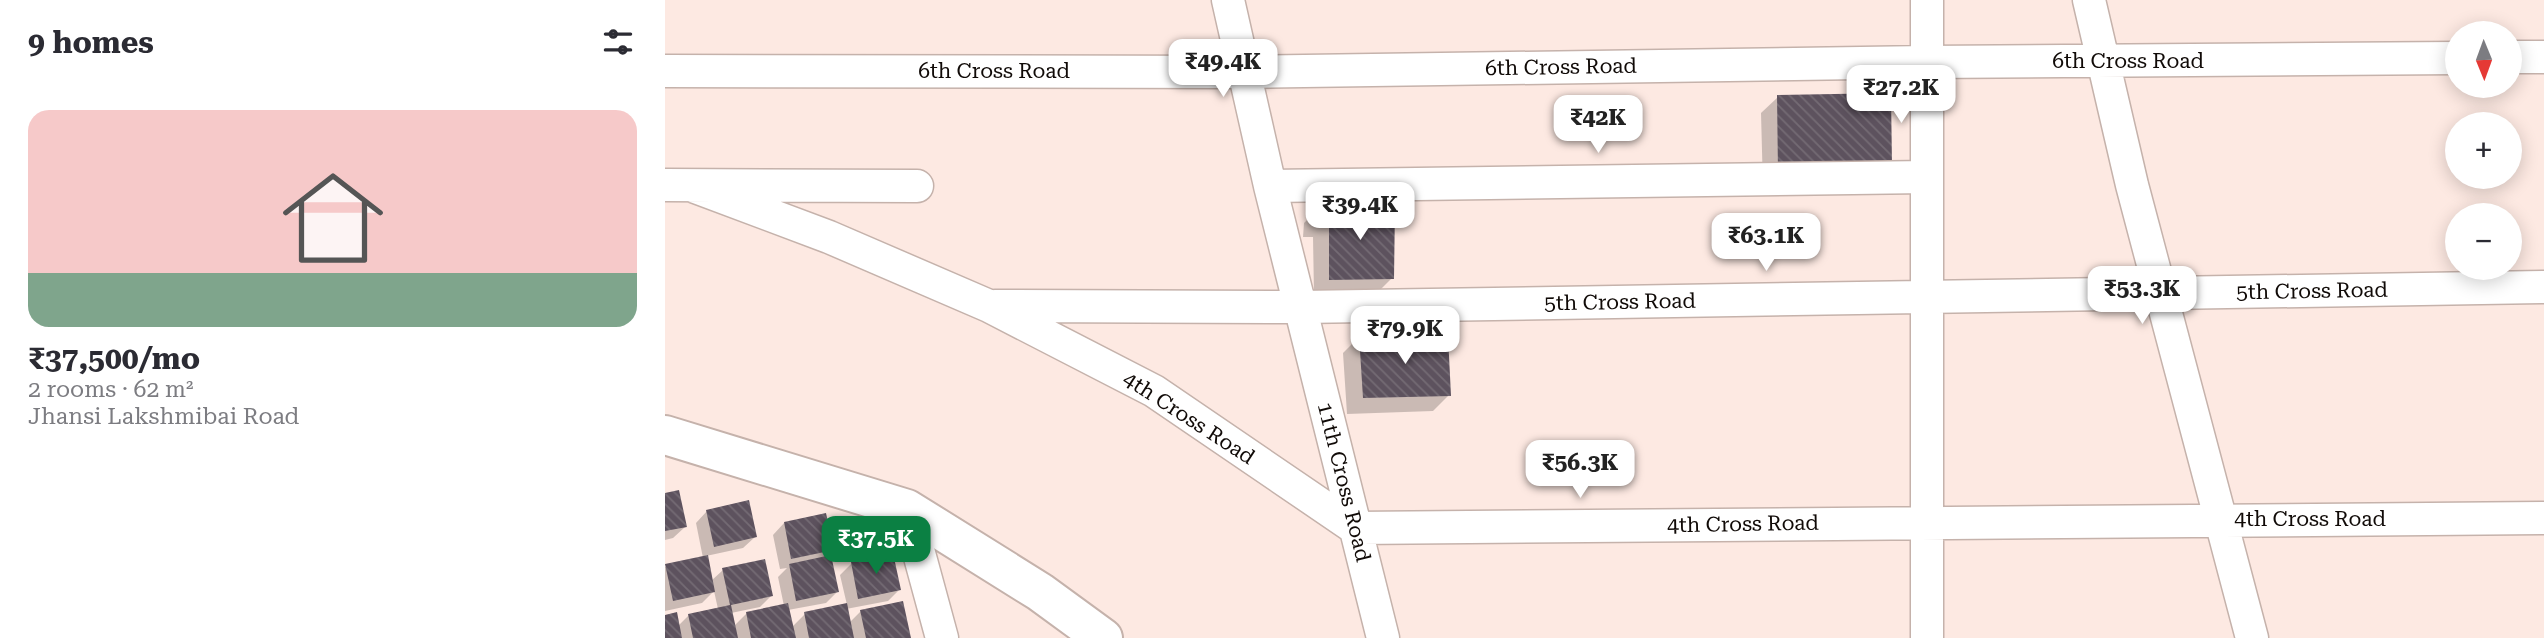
<!DOCTYPE html>
<html lang="en">
<head>
<meta charset="utf-8">
<style>
  :root { --surface:#fff; --page:#f2f2f3; --text:#2b2b33; --muted:#7c7c81; --line:#e1e1e2; --accent:#0b8043 }
  body { margin:0; font-family:"Roboto Serif",serif; background:var(--page); color:var(--text); height:100vh; display:flex; flex-direction:column; font-size:26px; white-space:nowrap }
  * { box-sizing:border-box; margin:0 }
  p { font-size:23px; color:var(--muted) }
  .icon { flex:none; width:38px; height:38px; fill:none; stroke:currentColor; stroke-width:2; stroke-linecap:round; stroke-linejoin:round }
  .map { position:relative; flex:1; overflow:hidden }
  .drawer { display:flex; flex-direction:column; background:var(--surface); width:665px }
  .drawer>* { flex:none }
  .needle { width:46px; rotate:179deg }
  .tools { position:absolute; left:1780px; top:21px; display:grid; gap:14px }
  .tools a { display:grid; place-items:center; width:77px; height:77px; border-radius:50%; background:var(--surface); box-shadow:0 4px 18px #0003; font-size:35px }
  .price { position:absolute; translate:-50% -60px; padding:0 16px; border-radius:14px; background:#fff; color:#222; font-size:23px; line-height:46px; filter:drop-shadow(0 2px 4px #0008) }
  .price::after { content:''; position:absolute; left:50%; top:42px; width:21px; height:16px; margin-left:-10px; background:inherit; clip-path:polygon(0 0,100% 0,50% 100%) }
  .price.current { background:var(--accent); color:#fff }
  ul { padding:0; list-style:none }
  li { display:grid; align-content:center; gap:14px; height:371px; padding:0 28px }
  li+li { border-top:2px solid var(--line) }
  li span { display:grid; place-items:center; height:217px; border-radius:21px; color:#555 }
  li>.icon { margin-inline-start:auto }
  span .icon { width:126px; height:126px; fill:#fffc; stroke-width:1 }
  li b { font-size:30px }
  h2 { display:flex; justify-content:space-between; align-items:center; height:84px; padding:0 28px; font-size:30px }
  main { display:flex; flex:1; min-height:0 }
  .map>svg:first-child { display:block }
  .shadow { fill:#0003 }
  .building { fill:url(#building-back-hatch) }
  .lines { fill:none; stroke-linecap:round; stroke-linejoin:round }
  .street-casing { stroke:#c5b2ab; stroke-width:35 }
  .secondary-casing { stroke:#c5b2ab; stroke-width:42 }
  .street { stroke:#fff; stroke-width:32 }
  .secondary { stroke:#fff; stroke-width:38 }
  .labels { text-anchor:middle; dominant-baseline:central; stroke-width:7; stroke-linejoin:round; paint-order:stroke }
  .street-label { font-size:21px; fill:#100a07; stroke:#fff }
</style>
</head>
<body>
<main>
<section class="drawer">
<h2>9 homes<svg class="icon" aria-label="filters" viewBox="0 0 24 24"><path d="M4 7h16M4 17h16"/><circle cx="9" cy="7" r="2"/><circle cx="15" cy="17" r="2"/></svg></h2>
<ul>
<li><span style="background:linear-gradient(#f6c9c9 75%,#7fa58c 0)"><svg class="icon" aria-label="home" viewBox="0 0 24 24"><path d="M3 11l9-7 9 7M6 9v11h12V9"/></svg></span><div><b>₹37,500/mo</b><p>2 rooms · 62 m²</p><p>Jhansi Lakshmibai Road</p></div></li>
</ul>
</section>
<div class="map">
<svg width="1879" height="638" viewBox="0 0 1879 638">
  <defs>
    <pattern id="building-back-hatch" width="6" height="6" patternUnits="userSpaceOnUse" patternTransform="scale(1.75)"><rect width="6" height="6" fill="#5d525e"/><path d="M-1 5l2 2M0 0l6 6M5-1l2 2" fill="none" stroke="#746b74"/></pattern>
  </defs>
  <rect width="100%" height="100%" fill="#fde9e2"/>
  <path class="shadow" d="M1224 95 1098 189 1096 113 1113 97Z
    M656 207 727 278 711 294 649 295 648 237H638L639 223Z
    M694 337 784 395 768 411 682 414 678 353Z
    M0 494 20 527 8 538 0 540Z
    M42 511 90 537 78 548 41 556 46 581 58 570 106 596 95 607 66 613 69 626 82 613 119 606 113 577 122 568 115 569 108 535 119 523 167 549 158 559 173 591 161 603 123 610 127 627 140 614 182 605 175 575 187 563 235 589 223 601 181 609 184 623 196 611 243 638H0V617L13 626 24 615 53 609 49 591 37 603 0 611V567L38 558 31 523Z"/>
  <path class="building" d="M1226 93 1227 166 1113 173 1112 95Z
    M655 205 730 206 729 279 664 280V222H654Z
    M694 335H783L786 396 698 398Z
    M14 490 22 527 0 531V493Z
    M84 500 92 537 49 547 41 510Z
    M161 513 169 550 126 559 119 522Z
    M228 553 236 590 193 599 186 562Z
    M43 555 50 592 8 601 0 564Z
    M166 555 174 592 131 601 124 564Z
    M100 559 108 596 66 605 73 638H28L23 614 65 605 57 568Z
    M238 601 246 638H201L195 610Z
    M123 603 131 638H86L81 612Z
    M182 603 189 638H144L139 612Z
    M12 612 17 638H0V615Z"/>
  <g class="lines">
    <defs>
      <path id="street" d="M563 0 605 186 718 638
        M1424 0 1467 185 1587 638
        M1844 57H1879
        M0 71 579 72 1262 62 1792 58
        M0 185 252 186
        M28 186 164 237 324 306 489 391 690 528 1879 518
        M605 186 1262 177
        M330 306 636 307 1879 287
        M242 509 277 638
        M1262 638V0"/>
      <path id="secondary" d="M0 435 242 509 375 592 438 638"/>
    </defs>
    <use href="#street" class="street-casing"/>
    <use href="#secondary" class="secondary-casing"/>
    <use href="#street" class="street"/>
    <use href="#secondary" class="secondary"/>
  </g>
  <g class="labels">
    <g class="street-label">
      <text x="1463" y="61">6th Cross Road</text>
      <text transform="translate(896 67) rotate(-1)">6th Cross Road</text>
      <text x="329" y="71">6th Cross Road</text>
      <text transform="translate(1647 291) rotate(-1)">5th Cross Road</text>
      <text transform="translate(955 302) rotate(-1)">5th Cross Road</text>
      <text transform="translate(524 418) rotate(33)">4th Cross Road</text>
      <text transform="translate(679 482) rotate(76)">11th Cross Road</text>
      <text x="1645" y="519">4th Cross Road</text>
      <text transform="translate(1078 524) rotate(-1)">4th Cross Road</text>
    </g>
  </g>
</svg>
<div class="tools">
<a><svg class="needle" viewBox="-14 -14 28 28"><path d="M0-13l5 13h-10z" fill="#e53935"/><path d="M0 13l5-13h-10z" fill="#7c7c81"/></svg></a>
<a>+</a>
<a>−</a>
</div>
<b class="price" style="left:558px;top:99px">₹49.4K</b>
<b class="price" style="left:1236px;top:125px">₹27.2K</b>
<b class="price" style="left:933px;top:155px">₹42K</b>
<b class="price" style="left:695px;top:242px">₹39.4K</b>
<b class="price" style="left:1101px;top:273px">₹63.1K</b>
<b class="price" style="left:1477px;top:326px">₹53.3K</b>
<b class="price" style="left:740px;top:366px">₹79.9K</b>
<b class="price" style="left:915px;top:500px">₹56.3K</b>
<b class="price current" style="left:211px;top:576px">₹37.5K</b>
</div>
</main>
</body>
</html>
